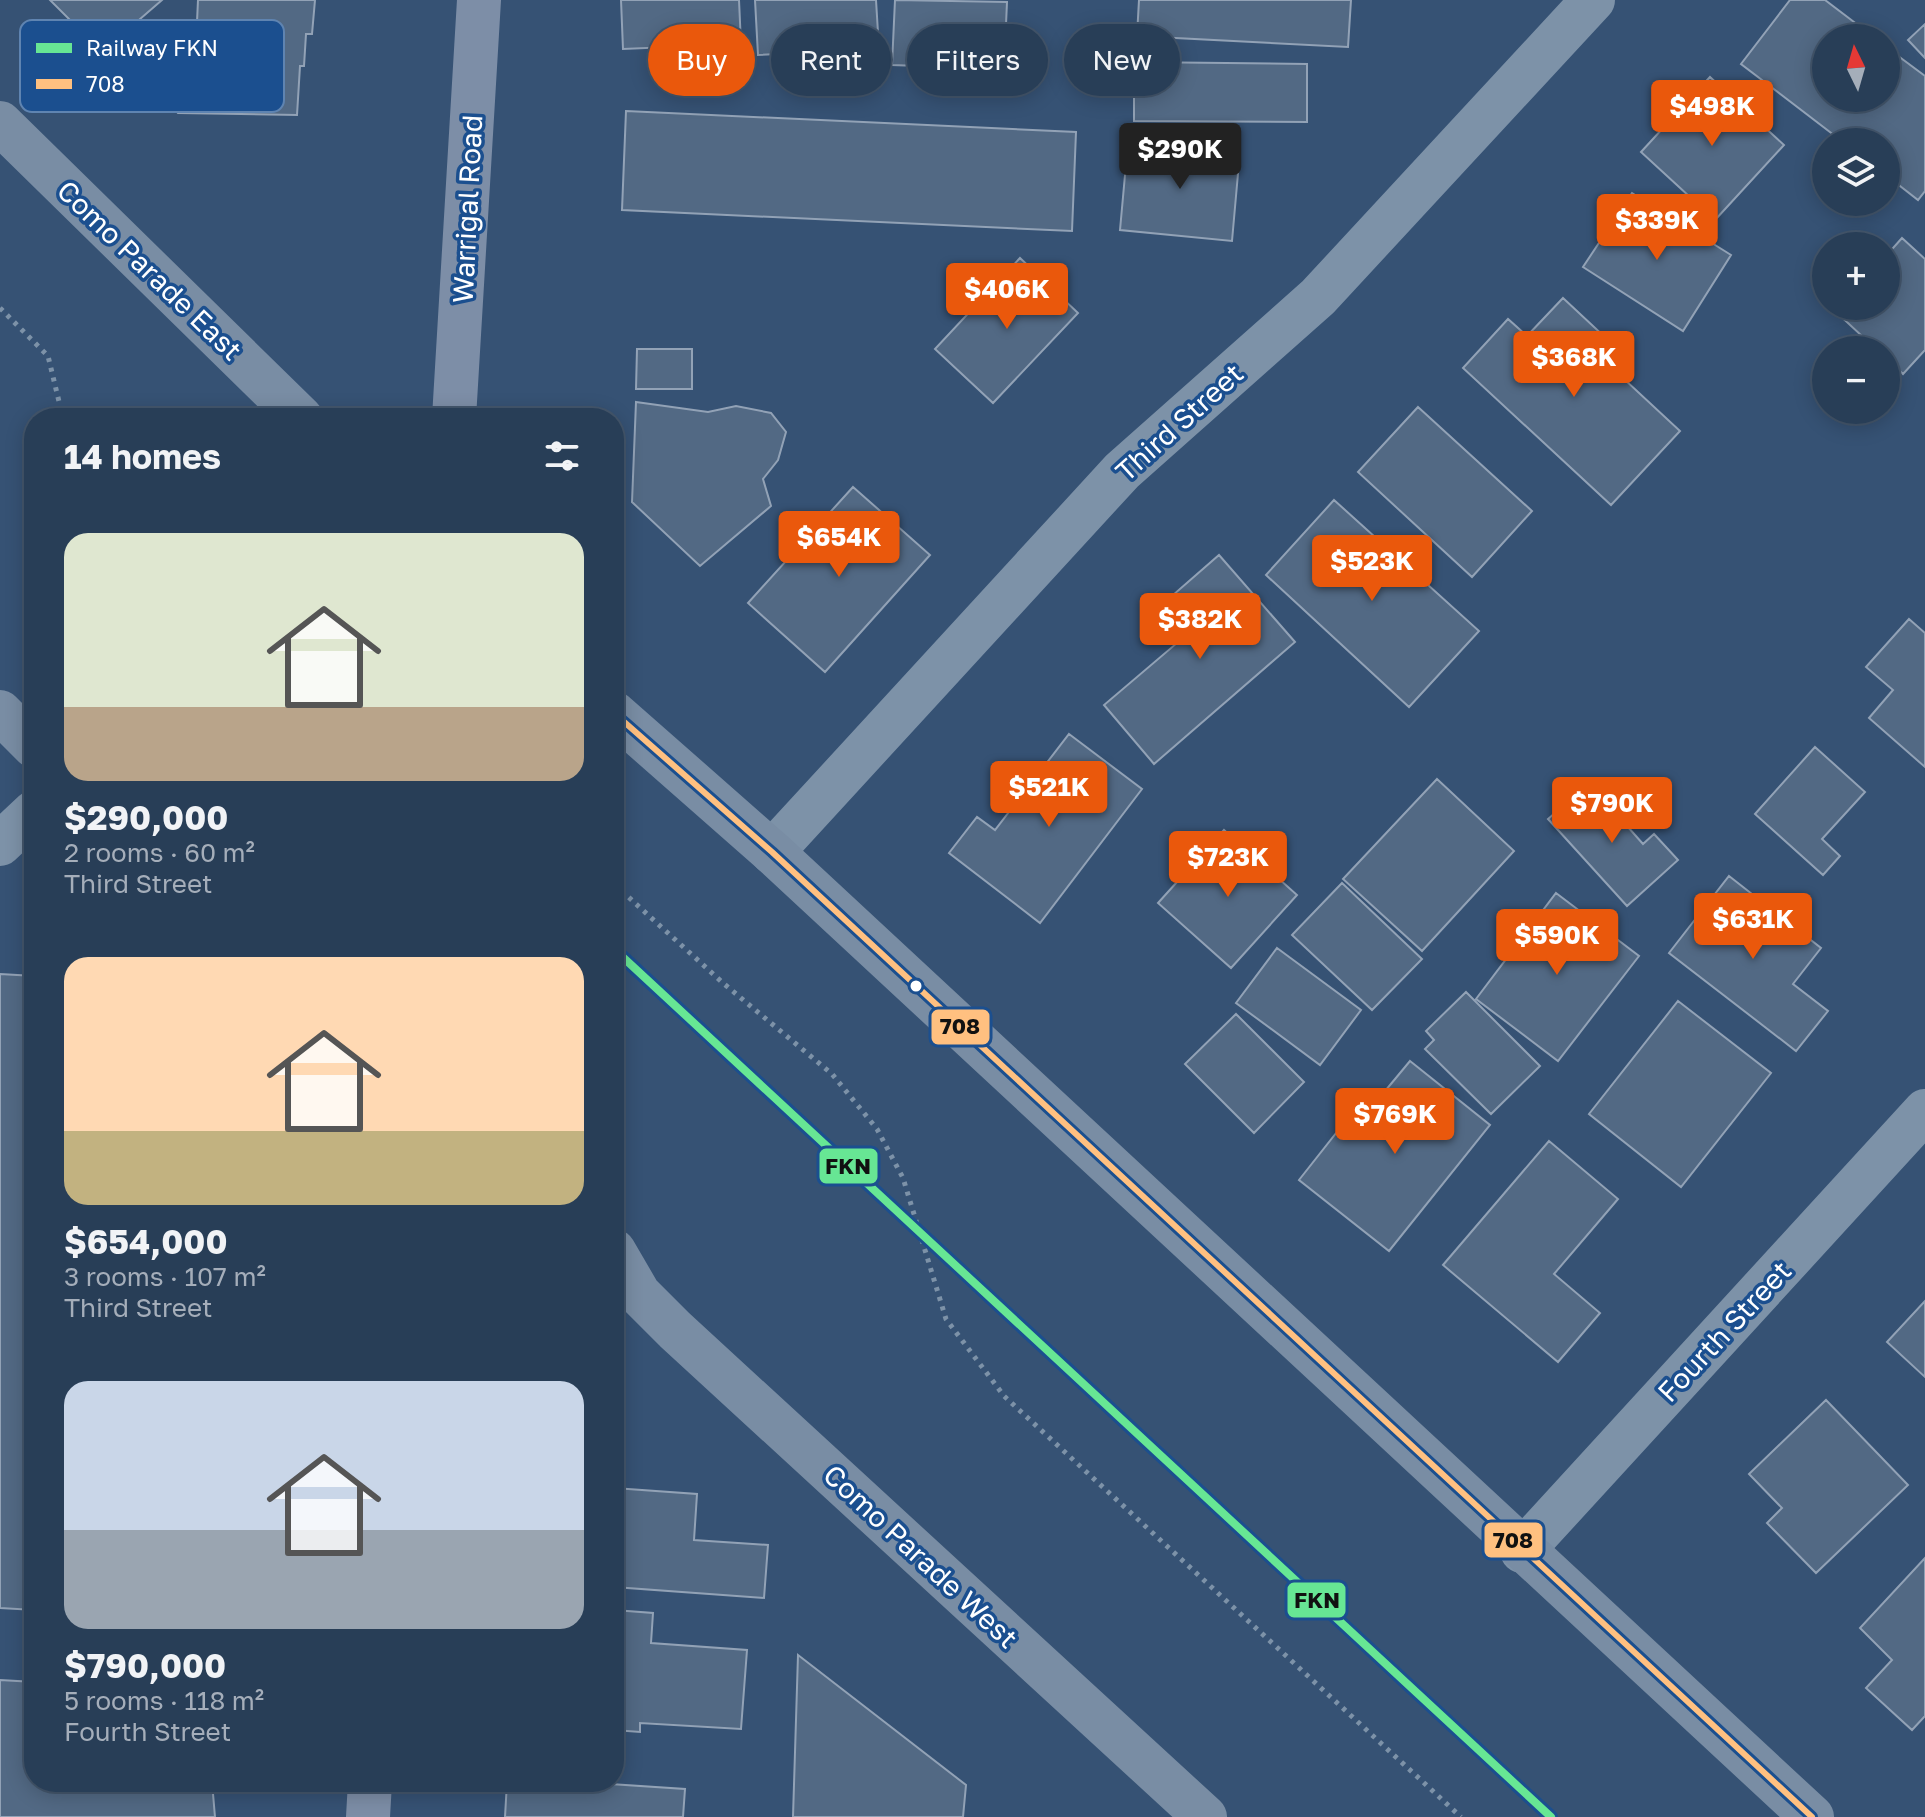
<!DOCTYPE html>
<html lang="en">
<head>
<meta charset="utf-8">
<style>
  :root { --surface:#283e57; --page:#30455d; --text:#f1f3f6; --muted:#a5aeba; --line:#44576d; --accent:#ea580c }
  body { margin:0; font-family:"Golos Text",sans-serif; background:var(--page); color:var(--text); height:100vh; display:flex; flex-direction:column; font-size:30px; white-space:nowrap }
  * { box-sizing:border-box; margin:0 }
  p { font-size:26px; color:var(--muted) }
  .icon { flex:none; width:44px; height:44px; fill:none; stroke:currentColor; stroke-width:2; stroke-linecap:round; stroke-linejoin:round }
  .map { position:relative; flex:1; overflow:hidden }
  .side { position:absolute; left:24px; top:408px; width:600px; height:1384px; display:flex; flex-direction:column; background:var(--surface); border-radius:32px; box-shadow:0 4px 20px #0003,0 0 0 2px var(--line) }
  .side>* { flex:none }
  .hud { position:absolute; left:648px; top:24px; width:760px; height:72px; display:flex; gap:16px }
  .needle { width:52px; rotate:355deg }
  .controls { position:absolute; left:1812px; top:24px; display:grid; gap:16px }
  .controls a { display:grid; place-items:center; width:88px; height:88px; border-radius:50%; background:var(--surface); box-shadow:0 4px 20px #0003,0 0 0 2px var(--line); font-size:40px }
  .price { position:absolute; translate:-50% -68px; padding:0 18px; border-radius:8px; background:var(--accent); color:#fff; font-size:26px; line-height:52px; filter:drop-shadow(0 2px 4px #0008) }
  .price::after { content:''; position:absolute; left:50%; top:48px; width:24px; height:18px; margin-left:-12px; background:inherit; clip-path:polygon(0 0,100% 0,50% 100%) }
  .price.current { background:#222; color:#fff }
  ul { padding:0; list-style:none }
  li { display:grid; align-content:center; gap:16px; height:424px; padding:0 40px }
  li span { display:grid; place-items:center; height:248px; border-radius:24px; color:#555 }
  li>.icon { margin-inline-start:auto }
  span .icon { width:144px; height:144px; fill:#fffc; stroke-width:1 }
  li b { font-size:34px }
  h2 { display:flex; justify-content:space-between; align-items:center; height:96px; padding:0 40px; font-size:34px }
  .pill { padding:0 28px; border-radius:36px; background:var(--surface); box-shadow:0 4px 20px #0003,0 0 0 2px var(--line); font-size:28px; line-height:72px }
  .pill.current { background:var(--accent); color:#fff }
  .map>svg:first-child { display:block }
  .building { fill:#526984; stroke:#92a2b6; stroke-width:2 }
  .lines { fill:none; stroke-linecap:round; stroke-linejoin:round }
  .path { stroke:#7d92a8; stroke-width:5; stroke-dasharray:4 6; stroke-linecap:butt }
  .street { stroke:#7d92a8; stroke-width:44 }
  .secondary { stroke:#798da4; stroke-width:44 }
  .primary { stroke:#7d8ea7; stroke-width:44 }
  .bus-1-casing { stroke:#1b4f8f; stroke-width:12 }
  .bus-1 { stroke:#ffc080; stroke-width:6 }
  .rail-1-casing { stroke:#1b4f8f; stroke-width:14 }
  .rail-1 { stroke:#67e694; stroke-width:8 }
  .bus-dot { fill:#fff; stroke:#1b4f8f; stroke-width:3 }
  .labels { text-anchor:middle; dominant-baseline:central; stroke-width:7; stroke-linejoin:round; paint-order:stroke }
  .street-label { font-size:28px; fill:#fff; stroke:#1b4f8f }
  .key { fill:#1b4f8f; stroke:#5f84b1; stroke-width:2 }
  .key-label { font-size:22px; fill:#fff }
  .line-badge { stroke:#1b4f8f; stroke-width:3 }
  .pale-badge-label { font-size:22px; text-anchor:middle; font-weight:bold; fill:#111 }
</style>
</head>
<body>
<div class="map">
<svg width="1925" height="1817" viewBox="0 0 1925 1817">
  <rect width="100%" height="100%" fill="#365274"/>
  <path class="building" d="M50 0H162L102 52Z
    M198 0H315L312 34H306L304 66H300L297 115 178 113 136 70 182 22H197Z
    M621 0H739L741 44 623 49Z
    M755 0H876L879 49 758 55Z
    M895 0 1007 2 1004 69 892 65Z
    M1139 0H1351L1348 47 1137 36Z
    M1790 0H1825L1875 38H1826V98H1886V47L1925 76V191L1918 200 1886 175V142H1843L1741 64Z
    M1925 24V58L1908 40Z
    M1134 62 1307 64V122L1134 121Z
    M1710 77 1784 145 1715 220 1641 152Z
    M626 111 1076 132 1072 231 622 210Z
    M1128 142 1240 151 1232 241 1120 230Z
    M1632 193 1731 255 1683 331 1583 267Z
    M1902 238 1925 259V350L1903 374 1886 358V350H1877L1835 311 1840 306H1886V256Z
    M1020 258 1078 313 993 403 935 349Z
    M1563 298 1608 340 1596 353 1680 431 1611 505 1463 368 1508 319 1527 336Z
    M637 349H692V389H636Z
    M636 402 708 412 736 406 771 413 786 432 778 460 763 479 771 506 700 566 632 502Z
    M1418 407 1532 511 1472 577 1358 472Z
    M853 487 930 555 825 672 748 603Z
    M1334 500 1479 631 1409 707 1266 575Z
    M1219 555 1295 642 1154 764 1104 705 1190 632 1165 602Z
    M1909 619 1925 633V767L1869 718 1893 690 1866 667Z
    M1069 734 1142 789 1040 923 949 853 977 817 995 830Z
    M1815 747 1865 792 1822 839 1840 856 1823 875 1755 814Z
    M1437 779 1514 851 1422 951 1343 879Z
    M1589 783 1643 844 1654 834 1678 860 1627 906 1548 819Z
    M1224 830 1297 895 1231 968 1158 903Z
    M1729 876 1821 948 1793 984 1828 1011 1796 1051 1669 953Z
    M1342 883 1422 959 1372 1010 1292 935Z
    M1556 893 1639 956 1558 1061 1476 999Z
    M1277 948 1361 1010 1320 1065 1236 1003Z
    M0 974 34 976V1610L0 1608Z
    M1466 992 1540 1066 1491 1114 1425 1049 1434 1040 1426 1031Z
    M1678 1001 1771 1073 1681 1187 1589 1114Z
    M1236 1014 1304 1082 1254 1133 1185 1064Z
    M1410 1061 1490 1125 1389 1251 1299 1180 1352 1113 1361 1120Z
    M1549 1141 1618 1199 1554 1274 1600 1313 1558 1362 1443 1265Z
    M1925 1301V1377L1887 1342Z
    M1826 1400 1908 1485 1816 1573 1767 1523 1782 1508 1749 1474Z
    M614 1488 697 1494 694 1540 768 1545 764 1598 614 1587Z
    M1925 1558V1716L1912 1730 1866 1688 1892 1660 1860 1628Z
    M614 1610 653 1613 651 1643 747 1650 741 1729 640 1723V1732L614 1730Z
    M798 1655 966 1785 963 1817H793Z
    M0 1680 34 1682V1782H212L215 1817H0Z
    M507 1782H580L685 1789 683 1817H505Z"/>
  <g class="lines">
    <path class="path" d="M0 308 48 356 63 418
      M614 884 723 983 832 1074 877 1129 903 1178 946 1319 1004 1396 1461 1817"/>
    <path class="street" d="M0 844 34 812
      M772 852 1122 471 1318 297 1593 0
      M1522 1551 1925 1111"/>
    <path class="secondary" d="M0 123 301 418
      M0 712 34 746
      M614 713 772 852 1812 1817
      M614 1251 639 1294 675 1330 1205 1817"/>
    <path class="primary" d="M454 418 479 0
      M368 1817 370 1782"/>
    <defs>
      <path id="bus-1" d="M614 713 772 852 1812 1817"/>
    </defs>
    <use href="#bus-1" class="bus-1-casing"/>
    <use href="#bus-1" class="bus-1"/>
    <defs>
      <path id="rail-1" d="M614 949 1551 1817"/>
    </defs>
    <use href="#rail-1" class="rail-1-casing"/>
    <use href="#rail-1" class="rail-1"/>
  </g>
  <circle class="bus-dot" cx="916" cy="986" r="7"/>
  <g class="labels">
    <g class="street-label">
      <text transform="translate(467 209) rotate(-87)">Warrigal Road</text>
      <text transform="translate(150 270) rotate(44)">Como Parade East</text>
      <text transform="translate(1179 422) rotate(-42)">Third Street</text>
      <text transform="translate(1724 1331) rotate(-47)">Fourth Street</text>
      <text transform="translate(921 1556) rotate(43)">Como Parade West</text>
    </g>
  </g>
  <rect x="20" y="20" width="264" height="92" rx="12" class="key"/>
  <rect x="36" y="43" width="36" height="10" fill="#67e694"/>
  <rect x="36" y="79" width="36" height="10" fill="#ffc080"/>
  <g class="key-label">
    <text x="86" y="56">Railway FKN</text>
    <text x="86" y="92">708</text>
  </g>
  <g class="line-badge">
    <rect x="930" y="1008" width="61" height="38" rx="8" fill="#ffc080"/>
    <rect x="818" y="1147" width="61" height="38" rx="8" fill="#67e694"/>
    <rect x="1483" y="1521" width="61" height="38" rx="8" fill="#ffc080"/>
    <rect x="1286" y="1581" width="61" height="38" rx="8" fill="#67e694"/>
  </g>
  <g class="pale-badge-label">
    <text x="960" y="1034">708</text>
    <text x="848" y="1174">FKN</text>
    <text x="1513" y="1548">708</text>
    <text x="1317" y="1608">FKN</text>
  </g>
</svg>
<div class="controls">
<a><svg class="needle" viewBox="-14 -14 28 28"><path d="M0-13l5 13h-10z" fill="#e53935"/><path d="M0 13l5-13h-10z" fill="#a5aeba"/></svg></a>
<a><svg class="icon" aria-label="layers" viewBox="0 0 24 24"><path d="M12 4l9 5-9 5-9-5zM3 14l9 5 9-5"/></svg></a>
<a>+</a>
<a>−</a>
</div>
<b class="price" style="left:1712px;top:148px">$498K</b>
<b class="price current" style="left:1180px;top:191px">$290K</b>
<b class="price" style="left:1657px;top:262px">$339K</b>
<b class="price" style="left:1007px;top:331px">$406K</b>
<b class="price" style="left:1574px;top:399px">$368K</b>
<b class="price" style="left:839px;top:579px">$654K</b>
<b class="price" style="left:1372px;top:603px">$523K</b>
<b class="price" style="left:1200px;top:661px">$382K</b>
<b class="price" style="left:1049px;top:829px">$521K</b>
<b class="price" style="left:1612px;top:845px">$790K</b>
<b class="price" style="left:1228px;top:899px">$723K</b>
<b class="price" style="left:1753px;top:961px">$631K</b>
<b class="price" style="left:1557px;top:977px">$590K</b>
<b class="price" style="left:1395px;top:1156px">$769K</b>
<div class="hud">
<a class="pill current">Buy</a>
<a class="pill">Rent</a>
<a class="pill">Filters</a>
<a class="pill">New</a>
</div>
<section class="side">
<h2>14 homes<svg class="icon" aria-label="filters" viewBox="0 0 24 24"><path d="M4 7h16M4 17h16"/><circle cx="9" cy="7" r="2"/><circle cx="15" cy="17" r="2"/></svg></h2>
<ul>
<li><span style="background:linear-gradient(#dfe7d0 70%,#b9a48a 0)"><svg class="icon" aria-label="home" viewBox="0 0 24 24"><path d="M3 11l9-7 9 7M6 9v11h12V9"/></svg></span><div><b>$290,000</b><p>2 rooms · 60 m²</p><p>Third Street</p></div></li>
<li><span style="background:linear-gradient(#ffd9b3 70%,#c2b280 0)"><svg class="icon" aria-label="home" viewBox="0 0 24 24"><path d="M3 11l9-7 9 7M6 9v11h12V9"/></svg></span><div><b>$654,000</b><p>3 rooms · 107 m²</p><p>Third Street</p></div></li>
<li><span style="background:linear-gradient(#c9d6e8 60%,#9aa5b1 0)"><svg class="icon" aria-label="home" viewBox="0 0 24 24"><path d="M3 11l9-7 9 7M6 9v11h12V9"/></svg></span><div><b>$790,000</b><p>5 rooms · 118 m²</p><p>Fourth Street</p></div></li>
</ul>
</section>
</div>
</body>
</html>
